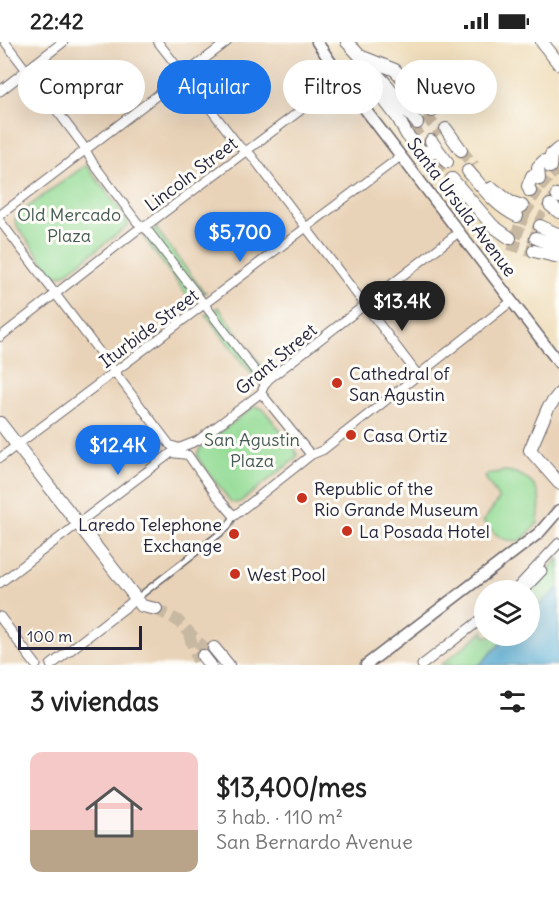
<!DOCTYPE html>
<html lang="es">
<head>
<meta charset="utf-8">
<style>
  :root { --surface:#fff; --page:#f2f2f2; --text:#222; --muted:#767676; --line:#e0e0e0; --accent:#1a73e8 }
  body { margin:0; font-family:Delius,sans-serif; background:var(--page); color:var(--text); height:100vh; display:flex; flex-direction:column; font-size:22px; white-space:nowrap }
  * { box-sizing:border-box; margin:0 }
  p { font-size:20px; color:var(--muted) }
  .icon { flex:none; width:33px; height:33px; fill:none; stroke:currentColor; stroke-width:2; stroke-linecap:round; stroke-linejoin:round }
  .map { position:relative; height:623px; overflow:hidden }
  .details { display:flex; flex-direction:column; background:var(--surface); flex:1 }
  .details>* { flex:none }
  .top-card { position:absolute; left:18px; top:18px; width:524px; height:54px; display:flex; gap:12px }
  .buttons { position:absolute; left:474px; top:538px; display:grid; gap:12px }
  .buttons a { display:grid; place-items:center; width:66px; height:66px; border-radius:50%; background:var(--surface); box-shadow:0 6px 24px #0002; font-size:30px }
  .scale { position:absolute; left:18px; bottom:15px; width:124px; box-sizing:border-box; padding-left:6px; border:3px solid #22223b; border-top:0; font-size:16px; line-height:21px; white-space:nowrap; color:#22223b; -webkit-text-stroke:4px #fdfcf7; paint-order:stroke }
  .price { position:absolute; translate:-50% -51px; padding:0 14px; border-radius:21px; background:var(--accent); color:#fff; font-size:20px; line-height:39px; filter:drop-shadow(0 2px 3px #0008) }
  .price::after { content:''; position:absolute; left:50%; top:36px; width:18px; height:14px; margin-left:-9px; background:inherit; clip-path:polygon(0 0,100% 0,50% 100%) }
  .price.current { background:#222; color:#fff }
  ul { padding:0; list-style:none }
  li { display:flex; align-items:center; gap:18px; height:150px; padding:0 30px }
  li+li { border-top:2px solid var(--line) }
  li span { display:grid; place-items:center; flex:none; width:168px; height:120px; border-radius:12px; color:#555 }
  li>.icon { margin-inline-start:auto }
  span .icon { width:72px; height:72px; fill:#fffc; stroke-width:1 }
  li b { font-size:26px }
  h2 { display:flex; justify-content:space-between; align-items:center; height:72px; padding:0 30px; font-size:26px }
  .pill { padding:0 21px; border-radius:27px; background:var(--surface); box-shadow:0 6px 24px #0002; font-size:21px; line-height:54px }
  .pill.current { background:var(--accent); color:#fff }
  .status { display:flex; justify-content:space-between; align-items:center; height:42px; padding:0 30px; background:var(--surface); direction:ltr }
  .status svg { height:16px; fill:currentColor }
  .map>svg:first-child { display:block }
  .built { fill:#e9d3b8 }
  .green { fill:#95dc96; stroke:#5c7f68; stroke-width:1.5 }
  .water { fill:#59aed5; stroke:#3e6888; stroke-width:1.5 }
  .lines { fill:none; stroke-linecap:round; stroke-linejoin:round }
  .primary-tunnel { stroke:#c7b8a2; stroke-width:12; stroke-dasharray:12 6; stroke-linecap:butt }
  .trunk-tunnel { stroke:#c7b8a2; stroke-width:12; stroke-dasharray:12 6; stroke-linecap:butt }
  .pedestrian-casing { stroke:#6a6468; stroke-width:8 }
  .minor-casing { stroke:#6a6468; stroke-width:10 }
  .tertiary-casing { stroke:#6a6468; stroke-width:11 }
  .secondary-casing { stroke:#6a6468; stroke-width:13 }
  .primary-casing { stroke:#6a6468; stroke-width:14 }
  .trunk-casing { stroke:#6a6468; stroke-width:14 }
  .pedestrian { stroke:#fff; stroke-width:5 }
  .minor { stroke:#fff; stroke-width:8 }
  .tertiary { stroke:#fff; stroke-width:9 }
  .secondary { stroke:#fff; stroke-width:10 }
  .primary { stroke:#fff; stroke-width:12 }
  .trunk { stroke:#fff; stroke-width:12 }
  .poi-dot { fill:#c8321e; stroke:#fdfcf7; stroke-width:2 }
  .labels { text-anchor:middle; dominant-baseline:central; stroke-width:6; stroke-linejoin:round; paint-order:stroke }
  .street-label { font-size:18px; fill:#22223b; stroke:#fdfcf7 }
  .park-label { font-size:18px; fill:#445a56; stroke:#fdfcf7 }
  .poi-label { font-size:18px; fill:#22223b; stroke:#fdfcf7; text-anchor:start }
</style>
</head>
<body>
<div class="status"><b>22:42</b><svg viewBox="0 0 49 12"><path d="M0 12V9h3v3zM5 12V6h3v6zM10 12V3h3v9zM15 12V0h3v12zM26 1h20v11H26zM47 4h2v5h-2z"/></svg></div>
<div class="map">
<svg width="559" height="623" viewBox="0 0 559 623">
  <rect width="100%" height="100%" fill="#fdfcf7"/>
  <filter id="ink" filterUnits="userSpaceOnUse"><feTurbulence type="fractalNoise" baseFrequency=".0167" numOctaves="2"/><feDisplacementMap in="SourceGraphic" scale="12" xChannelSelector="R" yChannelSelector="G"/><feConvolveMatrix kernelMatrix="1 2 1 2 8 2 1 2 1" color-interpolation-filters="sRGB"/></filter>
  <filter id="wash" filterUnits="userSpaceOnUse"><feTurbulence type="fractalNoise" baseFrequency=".008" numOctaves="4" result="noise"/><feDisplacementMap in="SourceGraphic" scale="24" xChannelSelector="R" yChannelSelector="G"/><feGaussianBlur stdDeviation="1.35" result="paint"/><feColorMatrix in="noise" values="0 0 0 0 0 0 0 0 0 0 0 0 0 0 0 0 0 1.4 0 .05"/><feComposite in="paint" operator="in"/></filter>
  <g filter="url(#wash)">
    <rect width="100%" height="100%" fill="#f0debc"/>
    <path class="built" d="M0 0H317L559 320V546L530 571V549H484V594H508L479 623H0Z"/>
    <path class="green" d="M86 123 127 177 128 184 65 232 57 234 53 232 18 186 15 178 18 172Z
      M157 185V188L203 249 206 250 192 260 143 195Z
      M218 265 267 331 256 338 206 273Z
      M255 364 263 367 295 407 297 413 295 417 240 460 234 461 230 459 199 418 197 412 202 404Z
      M505 429C520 430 535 439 539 455 541 463 538 473 538 481L522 498C501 501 497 493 483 480L499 457 485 435 488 432Z
      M559 516V546L530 571 529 549Z
      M484 589V594H508L479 623H441Z"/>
    <path class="water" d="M559 546V623H479L508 594H530V571Z"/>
  </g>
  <g filter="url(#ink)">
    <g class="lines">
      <path class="primary-tunnel" d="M156 567 177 578 208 610
        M189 593 198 619"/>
      <path class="trunk-tunnel" d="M426 73 440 92
        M412 84 426 103
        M461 108 474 124
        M438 119 452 137
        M550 125 559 134
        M539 137 557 153
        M530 149 550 163
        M522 164 543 177
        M517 174 540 184
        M512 188 536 196
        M509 202 534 209"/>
      <defs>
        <path id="pedestrian" d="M137 556 227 486 234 474"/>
        <path id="minor" d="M5 0 82 102 93 121 137 180 149 190 265 342
          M158 0 240 105 251 113 418 333
          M0 173 227 0
          M0 179 170 403 179 406 197 399 261 351 265 342 269 337 459 190
          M0 295 136 189 150 181 297 71 335 41 340 34
          M261 351 311 413
          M0 416 401 114
          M0 541 171 411 188 413 216 453 234 474 311 413 323 408 512 259"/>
        <path id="tertiary" d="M0 49 63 0
          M514 549 559 501
          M523 549 542 529
          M0 575 36 623
          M51 623 136 557
          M422 623 484 575"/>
        <path id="secondary" d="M317 0 345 41 559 321
          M366 623 539 491 559 468"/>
        <path id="primary" d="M0 381 142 564 156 567
          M214 606 228 623
          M203 614 210 623"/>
        <path id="trunk" d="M347 0 387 43 417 81
          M542 0 559 22
          M361 14 379 51 398 76 407 93 421 109 432 111
          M365 16 395 28 432 69
          M340 34 345 30 354 31 374 46
          M446 87 461 108
          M431 99 447 120
          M550 125 551 113 558 107
          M468 129C483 146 496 164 517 174
          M452 137 493 184 510 196
          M539 137 538 125 544 119
          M492 146 510 160 522 164
          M530 149 528 144 532 134
          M557 153 559 155
          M550 163 559 170
          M540 184 559 193
          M536 196 559 205
          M534 209 559 215
          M559 352 548 366 530 408 559 441"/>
      </defs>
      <use href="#pedestrian" class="pedestrian-casing"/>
      <use href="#minor" class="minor-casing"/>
      <use href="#tertiary" class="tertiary-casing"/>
      <use href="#secondary" class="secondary-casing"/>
      <use href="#primary" class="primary-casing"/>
      <use href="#trunk" class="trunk-casing"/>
      <use href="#pedestrian" class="pedestrian"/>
      <use href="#minor" class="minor"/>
      <use href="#tertiary" class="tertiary"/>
      <use href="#secondary" class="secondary"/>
      <use href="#primary" class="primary"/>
      <use href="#trunk" class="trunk"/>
    </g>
  </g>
  <g class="poi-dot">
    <circle cx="337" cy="341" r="6"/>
    <circle cx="351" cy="393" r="6"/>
    <circle cx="302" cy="456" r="6"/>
    <circle cx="347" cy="489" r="6"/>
    <circle cx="234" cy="492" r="6"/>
    <circle cx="235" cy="532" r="6"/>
  </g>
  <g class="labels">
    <g class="street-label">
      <text transform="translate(191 132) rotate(-37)">Lincoln Street</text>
      <text transform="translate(462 165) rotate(53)">Santa Ursula Avenue</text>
      <text transform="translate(149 286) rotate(-37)">Iturbide Street</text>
      <text transform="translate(276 317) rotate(-40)">Grant Street</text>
    </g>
    <g class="park-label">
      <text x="69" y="172">Old Mercado<tspan x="69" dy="21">Plaza</tspan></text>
      <text x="252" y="397">San Agustin<tspan x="252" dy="21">Plaza</tspan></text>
    </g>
    <g class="poi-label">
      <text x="349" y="331">Cathedral of<tspan x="349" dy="21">San Agustin</tspan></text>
      <text x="363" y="393">Casa Ortiz</text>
      <text x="314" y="446">Republic of the<tspan x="314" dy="21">Rio Grande Museum</tspan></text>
      <text x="222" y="482" text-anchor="end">Laredo Telephone<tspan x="222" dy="21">Exchange</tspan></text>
      <text x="359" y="489">La Posada Hotel</text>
      <text x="247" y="532">West Pool</text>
    </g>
  </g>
</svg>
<div class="buttons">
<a><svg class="icon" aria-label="layers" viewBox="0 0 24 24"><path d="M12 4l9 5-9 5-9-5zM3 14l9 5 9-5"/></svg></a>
</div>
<div class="scale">100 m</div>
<b class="price" style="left:240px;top:221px">$5,700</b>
<b class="price current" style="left:402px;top:290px">$13.4K</b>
<b class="price" style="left:118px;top:434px">$12.4K</b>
<div class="top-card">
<a class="pill">Comprar</a>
<a class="pill current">Alquilar</a>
<a class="pill">Filtros</a>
<a class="pill">Nuevo</a>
</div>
</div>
<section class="details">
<h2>3 viviendas<svg class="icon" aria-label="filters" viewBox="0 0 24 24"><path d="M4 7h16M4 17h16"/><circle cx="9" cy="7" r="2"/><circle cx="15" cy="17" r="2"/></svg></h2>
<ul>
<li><span style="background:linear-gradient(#f6c9c9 65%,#b9a48a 0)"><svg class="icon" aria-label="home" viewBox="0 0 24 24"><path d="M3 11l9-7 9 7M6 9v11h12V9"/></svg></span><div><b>$13,400/mes</b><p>3 hab. · 110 m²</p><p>San Bernardo Avenue</p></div></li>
</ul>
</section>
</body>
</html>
